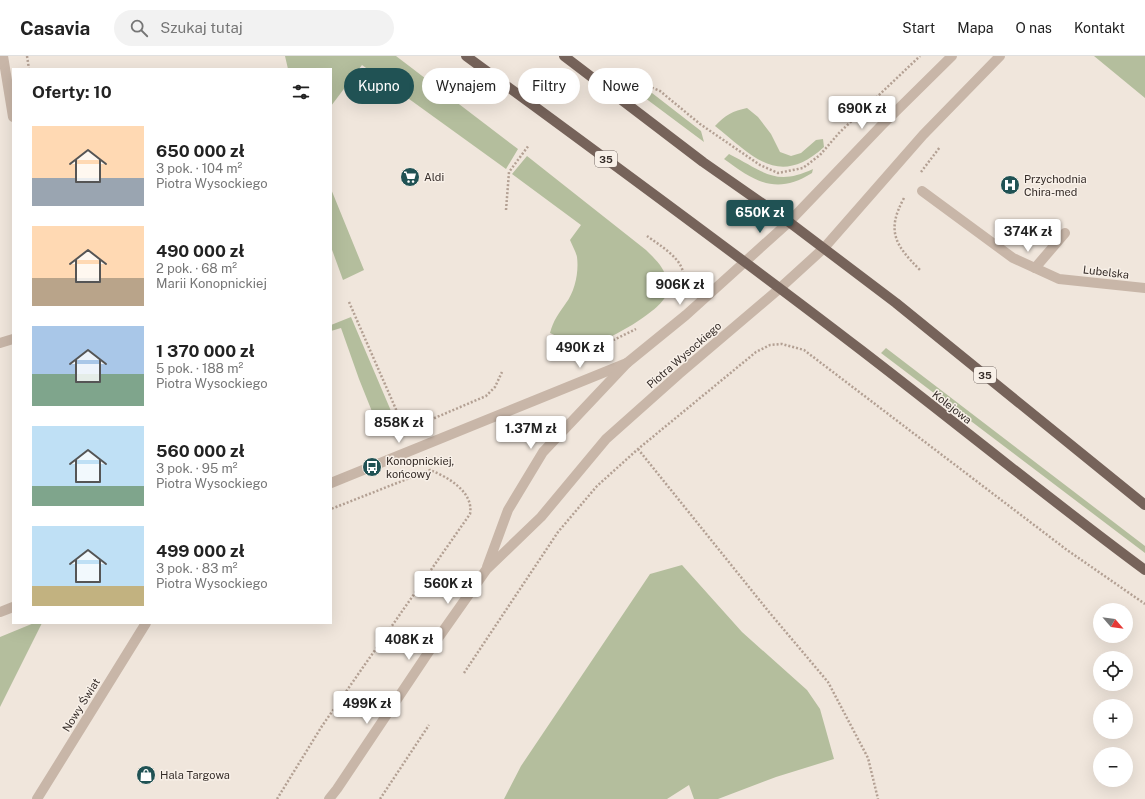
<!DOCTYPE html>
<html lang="pl">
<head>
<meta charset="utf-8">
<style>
  :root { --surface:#fff; --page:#f2f2f2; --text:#222; --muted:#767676; --line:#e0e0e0; --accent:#205254 }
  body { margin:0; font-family:"Public Sans",sans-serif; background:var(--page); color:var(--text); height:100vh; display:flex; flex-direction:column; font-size:15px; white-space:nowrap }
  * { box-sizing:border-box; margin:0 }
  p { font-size:13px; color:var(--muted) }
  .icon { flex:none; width:22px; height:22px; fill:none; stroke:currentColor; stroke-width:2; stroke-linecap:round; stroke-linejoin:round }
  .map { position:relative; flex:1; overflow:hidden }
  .panel { position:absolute; left:12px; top:12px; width:320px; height:556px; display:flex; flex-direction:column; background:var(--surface); border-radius:0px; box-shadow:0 4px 16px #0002 }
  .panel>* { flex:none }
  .top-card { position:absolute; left:344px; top:12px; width:380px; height:36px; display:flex; gap:8px }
  .needle { width:26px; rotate:118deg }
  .buttons { position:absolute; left:1093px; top:547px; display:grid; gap:8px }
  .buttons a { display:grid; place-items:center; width:40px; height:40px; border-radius:50%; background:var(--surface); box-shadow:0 4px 16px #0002; font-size:20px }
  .price { position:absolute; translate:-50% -34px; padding:0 9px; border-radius:4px; background:#fff; color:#222; font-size:13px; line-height:26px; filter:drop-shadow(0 1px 2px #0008) }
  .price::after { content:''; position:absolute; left:50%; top:24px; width:12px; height:9px; margin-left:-6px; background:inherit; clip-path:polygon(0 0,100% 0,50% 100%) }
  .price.active { background:var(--accent); color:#fff }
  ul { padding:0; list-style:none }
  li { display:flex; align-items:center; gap:12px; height:100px; padding:0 20px }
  li span { display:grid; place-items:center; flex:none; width:112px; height:80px; border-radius:0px; color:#555 }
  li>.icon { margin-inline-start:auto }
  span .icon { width:48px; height:48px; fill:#fffc; stroke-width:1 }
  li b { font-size:17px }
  h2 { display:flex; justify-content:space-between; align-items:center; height:48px; padding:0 20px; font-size:17px }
  .chip { padding:0 14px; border-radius:18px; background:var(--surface); box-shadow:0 4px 16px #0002; font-size:14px; line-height:36px }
  .chip.active { background:var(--accent); color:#fff }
  header { display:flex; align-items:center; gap:24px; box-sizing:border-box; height:56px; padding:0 20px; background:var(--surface); border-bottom:1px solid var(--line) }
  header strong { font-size:19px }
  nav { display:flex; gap:22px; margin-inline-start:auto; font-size:14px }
  .search { width:280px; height:36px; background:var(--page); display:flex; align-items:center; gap:10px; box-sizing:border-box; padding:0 14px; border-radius:22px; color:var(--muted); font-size:15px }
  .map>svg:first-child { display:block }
  .green { fill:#b4be9d }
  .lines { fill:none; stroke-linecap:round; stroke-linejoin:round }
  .path { stroke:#b3a093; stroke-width:2.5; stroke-dasharray:2 2; stroke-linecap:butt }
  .service { stroke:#c8b6a8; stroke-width:10 }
  .minor { stroke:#c8b6a8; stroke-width:10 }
  .tertiary { stroke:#c8b6a8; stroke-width:10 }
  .primary { stroke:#76635a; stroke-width:10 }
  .labels { text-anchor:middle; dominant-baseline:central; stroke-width:3; stroke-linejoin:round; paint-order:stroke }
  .shield { fill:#f8f0e8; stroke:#706762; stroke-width:1 }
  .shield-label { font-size:10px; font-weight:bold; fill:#352c28 }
  .poi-label { font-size:11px; fill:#352c28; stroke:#f8f0e8; text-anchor:start }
  .street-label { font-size:11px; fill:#352c28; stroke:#f8f0e8 }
</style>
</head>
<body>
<header>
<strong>Casavia</strong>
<div class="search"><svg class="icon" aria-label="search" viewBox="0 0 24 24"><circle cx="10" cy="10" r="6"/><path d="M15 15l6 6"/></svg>Szukaj tutaj</div>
<nav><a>Start</a><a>Mapa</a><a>O nas</a><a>Kontakt</a></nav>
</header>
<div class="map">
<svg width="1145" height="743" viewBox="0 0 1145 743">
  <rect width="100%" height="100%" fill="#f0e6dc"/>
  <path class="green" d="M285 0H396L518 93 506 113 362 9 331 50V13H288Z
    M1094 0H1145V42Z
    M629 30 652 37 701 75 704 86Z
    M747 52 758 61 771 78 780 96 791 100 801 97 816 84 823 83 824 91C778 133 752 99 715 70 725 59 733 55 747 52Z
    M729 98C763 115 775 131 813 113L812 117C776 140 754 125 724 103Z
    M527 100 646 194C654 202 663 210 666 221 668 225 667 235 666 239 661 255 606 286 590 289 577 292 561 282 550 277 553 265 559 257 566 247 575 235 579 216 577 201 576 196 572 189 570 184L581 169 512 118Z
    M331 133 364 214 343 224 331 191Z
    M351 261 394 362 393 366 384 370 381 378 359 323 341 272 331 275V269Z
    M886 292 1145 490V497L881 297Z
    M682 509 742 576 807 634 820 653 834 703 776 721 718 743H694L689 729 667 743H504L521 710 650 518Z
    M34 567H42L0 651V581Z"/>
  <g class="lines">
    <path class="path" d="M27 0 29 13
      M626 21 660 35 700 68 760 109 778 117 803 112 820 99 839 77 920 0
      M921 116 940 91
      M904 142C886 175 895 189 920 214
      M506 154 509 116 529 89
      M647 180C659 189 686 204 683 222 682 228 679 234 677 240
      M349 246 405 374
      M549 295 568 300 587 297 636 273
      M423 367 486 340 495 331 502 316
      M399 377 410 373
      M638 393 769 556 828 626 868 702 878 743
      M464 617 558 476 597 430 638 393 756 296 770 289 782 288 804 294 1067 494 1145 548
      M277 743 322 670 470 458C474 436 448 421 430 414L331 453
      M380 743 429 669"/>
    <path class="service" d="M1035 212 1065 177
      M37 743 146 567"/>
    <path class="minor" d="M3 0 13 61
      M922 135 1013 202 1059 223 1145 232
      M0 287 13 283
      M331 427 627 307
      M0 556 13 551"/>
    <path class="tertiary" d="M487 511 508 454 543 396 627 307 686 259 789 166 881 70 952 0
      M329 743 337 733 436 585 486 514 541 461 606 383 679 318 779 233 824 192 923 79 1000 0"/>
    <path class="primary" d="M466 0C598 97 731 194 861 294 956 367 1049 443 1145 514
      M564 0 703 106 789 166 896 247 1145 449"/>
  </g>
  <defs>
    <symbol id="supermarket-disc" viewBox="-11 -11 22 22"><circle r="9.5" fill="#205254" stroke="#f8f0e8"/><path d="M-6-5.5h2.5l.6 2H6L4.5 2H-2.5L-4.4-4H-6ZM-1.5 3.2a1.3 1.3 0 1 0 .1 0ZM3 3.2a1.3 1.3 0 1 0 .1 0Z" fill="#fff"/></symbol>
    <symbol id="hospital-disc" viewBox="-11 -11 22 22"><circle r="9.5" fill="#205254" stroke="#f8f0e8"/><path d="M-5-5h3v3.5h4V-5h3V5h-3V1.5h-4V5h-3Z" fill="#fff"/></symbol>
    <symbol id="bus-disc" viewBox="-11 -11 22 22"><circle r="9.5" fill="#205254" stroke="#f8f0e8"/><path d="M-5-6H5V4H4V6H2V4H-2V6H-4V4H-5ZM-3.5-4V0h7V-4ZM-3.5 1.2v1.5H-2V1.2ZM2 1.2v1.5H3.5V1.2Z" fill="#fff"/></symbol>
    <symbol id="shop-disc" viewBox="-11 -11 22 22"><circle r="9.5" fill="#205254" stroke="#f8f0e8"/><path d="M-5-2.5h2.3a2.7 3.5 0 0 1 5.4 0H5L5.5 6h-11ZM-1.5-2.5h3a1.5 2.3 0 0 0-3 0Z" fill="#fff"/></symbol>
  </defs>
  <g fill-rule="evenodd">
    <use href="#supermarket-disc" x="399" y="110" width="22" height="22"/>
    <use href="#hospital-disc" x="999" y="118" width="22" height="22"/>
    <use href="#bus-disc" x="361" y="400" width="22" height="22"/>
    <use href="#shop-disc" x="135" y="708" width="22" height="22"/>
  </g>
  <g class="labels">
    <g class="shield">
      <rect x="595" y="95" width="22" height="16" rx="3"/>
      <rect x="974" y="311" width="22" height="16" rx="3"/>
    </g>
    <g class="shield-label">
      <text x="606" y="103">35</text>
      <text x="985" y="319">35</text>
    </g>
    <g class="poi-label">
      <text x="424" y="121">Aldi</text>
      <text x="1024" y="123">Przychodnia<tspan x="1024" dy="13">Chira-med</tspan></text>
      <text x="386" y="405">Konopnickiej,<tspan x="386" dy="13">końcowy</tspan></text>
      <text x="160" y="719">Hala Targowa</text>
    </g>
    <g class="street-label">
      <text transform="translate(1106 216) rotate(7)">Lubelska</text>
      <text transform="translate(684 299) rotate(-41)">Piotra Wysockiego</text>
      <text transform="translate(952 351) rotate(38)">Kolejowa</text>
      <text transform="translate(81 649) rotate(-58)">Nowy Świat</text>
    </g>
  </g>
</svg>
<div class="buttons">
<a><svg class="needle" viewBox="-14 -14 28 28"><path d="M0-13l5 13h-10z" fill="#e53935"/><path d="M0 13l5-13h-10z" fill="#767676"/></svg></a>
<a><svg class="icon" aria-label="locate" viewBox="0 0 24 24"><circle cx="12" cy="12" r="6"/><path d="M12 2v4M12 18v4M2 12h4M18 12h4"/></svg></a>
<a>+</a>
<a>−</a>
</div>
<b class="price" style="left:862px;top:74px">690K zł</b>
<b class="price active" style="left:760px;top:178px">650K zł</b>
<b class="price" style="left:1028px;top:197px">374K zł</b>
<b class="price" style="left:680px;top:250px">906K zł</b>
<b class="price" style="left:580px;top:313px">490K zł</b>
<b class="price" style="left:399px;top:388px">858K zł</b>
<b class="price" style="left:531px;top:394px">1.37M zł</b>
<b class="price" style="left:448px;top:549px">560K zł</b>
<b class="price" style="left:409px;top:605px">408K zł</b>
<b class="price" style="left:367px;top:669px">499K zł</b>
<div class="top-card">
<a class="chip active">Kupno</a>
<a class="chip">Wynajem</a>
<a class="chip">Filtry</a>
<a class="chip">Nowe</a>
</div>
<section class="panel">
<h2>Oferty: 10<svg class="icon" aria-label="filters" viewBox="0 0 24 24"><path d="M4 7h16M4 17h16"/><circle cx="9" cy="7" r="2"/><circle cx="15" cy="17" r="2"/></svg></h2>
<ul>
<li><span style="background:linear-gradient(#ffd9b3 65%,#9aa5b1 0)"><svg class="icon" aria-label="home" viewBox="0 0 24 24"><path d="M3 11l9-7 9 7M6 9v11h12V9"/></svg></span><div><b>650 000 zł</b><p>3 pok. · 104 m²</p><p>Piotra Wysockiego</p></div></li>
<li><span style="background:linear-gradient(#ffd9b3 65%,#b9a48a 0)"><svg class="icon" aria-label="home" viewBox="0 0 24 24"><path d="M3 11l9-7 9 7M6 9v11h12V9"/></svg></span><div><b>490 000 zł</b><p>2 pok. · 68 m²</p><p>Marii Konopnickiej</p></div></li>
<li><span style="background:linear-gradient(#a9c7e8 60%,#7fa58c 0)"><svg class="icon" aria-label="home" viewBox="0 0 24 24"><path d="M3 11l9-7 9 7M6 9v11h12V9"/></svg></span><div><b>1 370 000 zł</b><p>5 pok. · 188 m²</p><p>Piotra Wysockiego</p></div></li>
<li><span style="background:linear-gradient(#bfe0f5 75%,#7fa58c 0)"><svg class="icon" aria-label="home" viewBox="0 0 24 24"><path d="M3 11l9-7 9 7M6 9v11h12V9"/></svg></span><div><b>560 000 zł</b><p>3 pok. · 95 m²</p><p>Piotra Wysockiego</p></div></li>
<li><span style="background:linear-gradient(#bfe0f5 75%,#c2b280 0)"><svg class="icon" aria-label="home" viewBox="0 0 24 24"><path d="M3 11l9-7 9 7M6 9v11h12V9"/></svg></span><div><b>499 000 zł</b><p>3 pok. · 83 m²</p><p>Piotra Wysockiego</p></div></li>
</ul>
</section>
</div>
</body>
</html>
